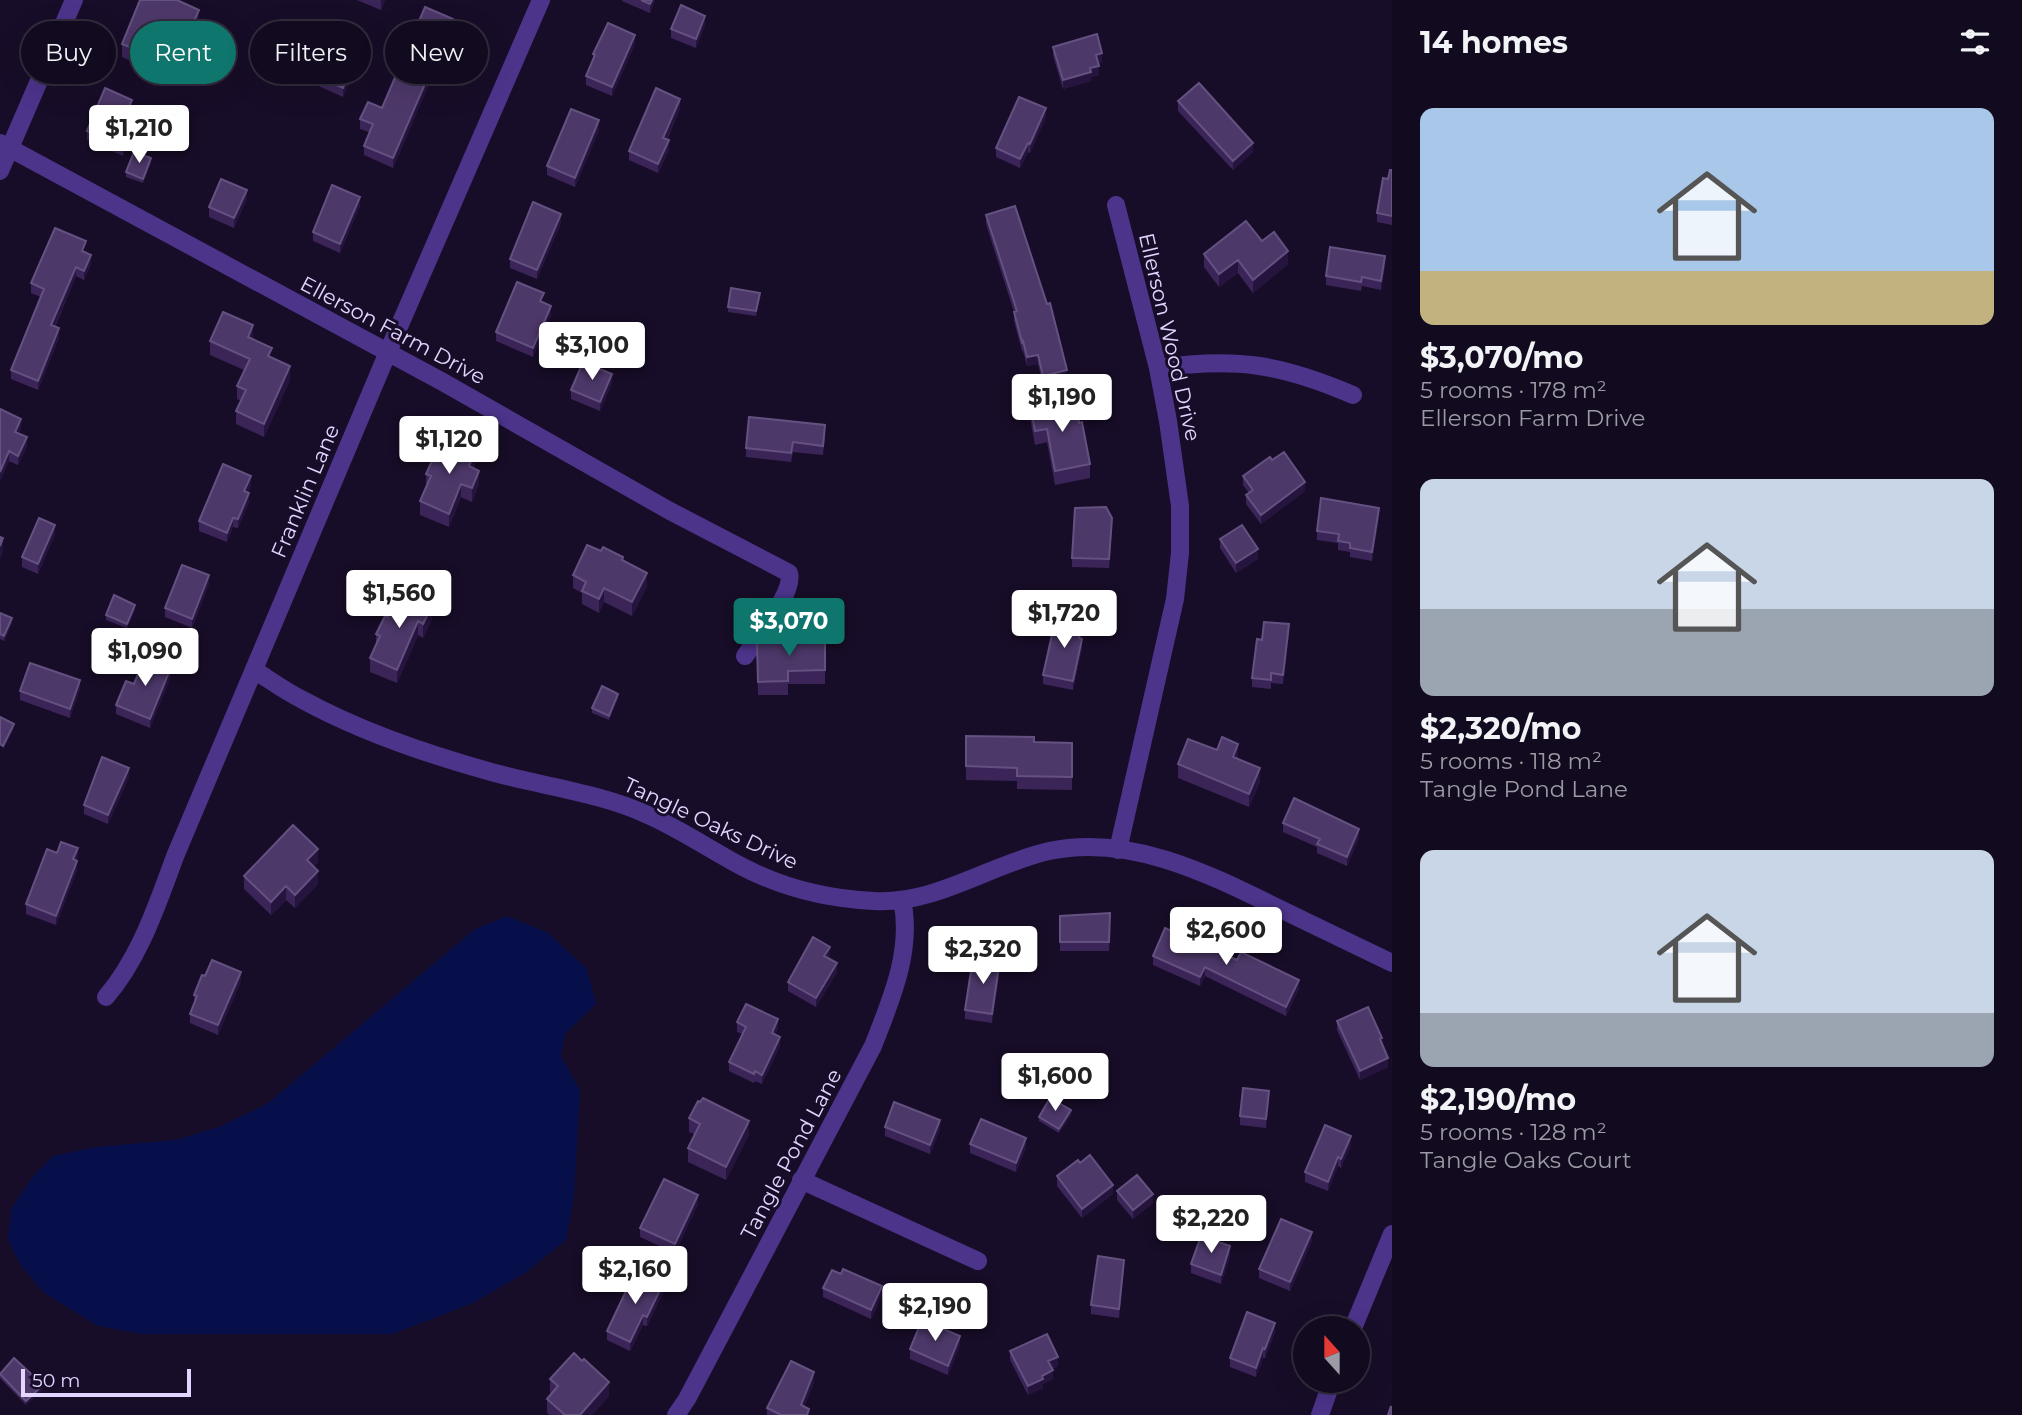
<!DOCTYPE html>
<html lang="en">
<head>
<meta charset="utf-8">
<style>
  :root { --surface:#120a1e; --page:#1b1327; --text:#f1f3f6; --muted:#9c9aa4; --line:#312b3c; --accent:#0f766e }
  body { margin:0; font-family:Montserrat,sans-serif; background:var(--page); color:var(--text); height:100vh; display:flex; flex-direction:column; font-size:26px; white-space:nowrap }
  * { box-sizing:border-box; margin:0 }
  p { font-size:23px; color:var(--muted) }
  .icon { flex:none; width:38px; height:38px; fill:none; stroke:currentColor; stroke-width:2; stroke-linecap:round; stroke-linejoin:round }
  .map { position:relative; flex:1; overflow:hidden }
  .panel { display:flex; flex-direction:column; background:var(--surface); width:630px }
  .panel>* { flex:none }
  .guide { position:absolute; left:21px; top:21px; width:665px; height:63px; display:flex; gap:14px }
  .needle { width:46px; rotate:339deg }
  .fabs { position:absolute; left:1293px; top:1316px; display:grid; gap:14px }
  .fabs a { display:grid; place-items:center; width:77px; height:77px; border-radius:50%; background:var(--surface); box-shadow:0 7px 28px #0002,0 0 0 2px var(--line); font-size:35px }
  .scale { position:absolute; left:21px; bottom:18px; width:170px; box-sizing:border-box; padding-left:7px; border:4px solid #e3d5ff; border-top:0; font-size:19px; line-height:24px; white-space:nowrap; color:#e3d5ff; -webkit-text-stroke:5px #180d28; paint-order:stroke }
  .price { position:absolute; translate:-50% -60px; padding:0 16px; border-radius:7px; background:#fff; color:#222; font-size:23px; line-height:46px; filter:drop-shadow(0 2px 4px #0008) }
  .price::after { content:''; position:absolute; left:50%; top:42px; width:21px; height:16px; margin-left:-10px; background:inherit; clip-path:polygon(0 0,100% 0,50% 100%) }
  .price.on { background:var(--accent); color:#fff }
  ul { padding:0; list-style:none }
  li { display:grid; align-content:center; gap:14px; height:371px; padding:0 28px }
  li span { display:grid; place-items:center; height:217px; border-radius:14px; color:#555 }
  li>.icon { margin-inline-start:auto }
  span .icon { width:126px; height:126px; fill:#fffc; stroke-width:1 }
  li b { font-size:30px }
  h2 { display:flex; justify-content:space-between; align-items:center; height:84px; padding:0 28px; font-size:30px }
  .pill { padding:0 24px; border-radius:32px; background:var(--surface); box-shadow:0 7px 28px #0002,0 0 0 2px var(--line); font-size:24px; line-height:63px }
  .pill.on { background:var(--accent); color:#fff }
  main { display:flex; flex:1; min-height:0 }
  .map>svg:first-child { display:block }
  .water { fill:#060f49 }
  .lines { fill:none; stroke-linecap:round; stroke-linejoin:round }
  .minor { stroke:#4c348b; stroke-width:18 }
  .wall { fill:#3b2558 }
  .shaded-wall { fill:#25143d }
  .building { fill:#4d386a; stroke:#645181; stroke-width:2 }
  .labels { text-anchor:middle; dominant-baseline:central; stroke-width:6; stroke-linejoin:round; paint-order:stroke }
  .street-label { font-size:21px; fill:#e3d5ff; stroke:#180d28 }
</style>
</head>
<body>
<main>
<div class="map">
<svg width="1392" height="1415" viewBox="0 0 1392 1415">
  <rect width="100%" height="100%" fill="#180d28"/>
  <path class="water" d="M507 916 547 932 587 969 596 1004 565 1034 561 1056 580 1091 574 1196 566 1240 525 1273 473 1303 393 1334H143L98 1326 44 1293 21 1266 8 1240 11 1209 33 1176 53 1156 96 1147 175 1140 219 1127 267 1104 475 929Z"/>
  <g class="lines">
    <path class="minor" d="M0 143 441 381 670 511 789 573C795 592 757 638 745 656
      M0 171 74 0
      M1116 205 1158 368 1168 421 1180 506V553L1175 599 1118 850
      M1158 368C1236 357 1281 364 1353 395
      M254 670C270 680 285 691 301 699 361 732 429 755 495 773 546 787 600 793 648 815 680 829 709 849 739 865 780 887 828 899 874 901 935 905 991 864 1049 851 1129 834 1207 873 1276 907 1315 926 1353 944 1392 963
      M106 997C141 956 157 904 176 854L388 352 541 0
      M801 1180 978 1261
      M1353 1328 1392 1234
      M676 1415 687 1399 873 1046C891 1000 913 950 902 900
      M1320 1415 1332 1381"/>
  </g>
  <path class="wall" d="M357 0H385L381 10Z
    M622 0H655L650 13 622 1Z
    M199 23 184 58 163 50 154 71 122 57V44Z
    M705 25 696 48 671 38V29Z
    M453 28 393 168 364 155V146L369 132 360 129V119L382 108Z
    M635 44 612 96 586 85V76L593 59V54Z
    M1053 47 1102 62 1098 64 1099 75 1091 77V81L1063 89 1053 56Z
    M353 73 343 97 314 84V75Z
    M1178 101 1253 152 1233 170 1178 111Z
    M680 108 667 140 669 150 658 173 629 160V151Z
    M132 109 124 127 130 139 123 156 87 140V131Z
    M1046 117 1030 153 1028 152 1020 168 996 157V148Z
    M599 130 575 187 547 175V166Z
    M151 163 143 183 126 177V172Z
    M1392 170V225L1377 222V213Z
    M247 199 234 228 209 217V207Z
    M360 206 340 253 313 241V232Z
    M986 215 1067 379 1043 385 1038 364 1027 366 1023 351H1022L1014 321V312L986 224Z
    M561 223 537 279 510 268V259Z
    M86 251V252L91 264 84 280 76 276 55 327 59 338 38 390 11 379V370L41 297 31 293V283Z
    M1204 254 1288 264 1253 293 1238 273 1219 287 1204 267Z
    M1385 265 1381 290 1362 286 1361 291 1326 285V276Z
    M760 297 756 316 728 312V307Z
    M543 303 551 315 533 357 496 341V332Z
    M253 339 272 358 290 380 264 437 236 424V411L241 401 237 399V386L244 370 210 355V341Z
    M612 383 600 411 571 399V390Z
    M1030 405 1067 412 1079 423 1090 464V478L1055 485 1047 442 1035 445 1030 418Z
    M0 409 21 428 19 433 27 446 18 465 9 461 0 481Z
    M825 435 823 455 793 452 791 462 746 457V448Z
    M1272 460 1305 491 1261 524 1246 504V495L1249 493 1243 485V476Z
    M475 466 474 468 479 484 472 502 461 497 449 527 420 515V501L426 485V474Z
    M251 485 248 492 249 502 238 528 233 527 227 542 199 531V521Z
    M1379 517 1372 561 1350 557V552L1338 550V543L1317 540V531Z
    M1112 527 1109 568 1072 567V558Z
    M55 534 38 574 22 567V557Z
    M1220 539 1258 559 1236 573 1220 548Z
    M623 561 647 586 632 616 604 602 599 613 582 604V593L573 588V575Z
    M209 584 192 628 165 617V608Z
    M135 609 127 628 106 620V615Z
    M0 613 12 623 4 641 0 639Z
    M388 617 432 619 423 638 418 635 397 683 370 672V658L376 644V634Z
    M1082 632 1081 638 1082 648 1073 690 1043 684V675Z
    M1289 634 1283 684 1271 683V689L1252 687V678L1262 640Z
    M825 639V684H788V695H758L757 645Z
    M171 676 150 728 116 714V705L134 684Z
    M80 689 70 718 20 700V691Z
    M618 698 609 720 592 713V708Z
    M966 736 1034 742 1072 743V790L1017 789V781L966 780Z
    M1217 750 1238 757V759L1260 782 1249 807 1178 778V764Z
    M129 777 108 824 84 814V805Z
    M1283 823 1359 838 1347 866 1317 853V847L1283 832Z
    M57 853 78 857 76 860 77 870 56 925 26 914V904Z
    M318 862 314 866 318 884 295 908 286 900 271 915 244 889V876Z
    M1110 913 1109 951H1060V916Z
    M830 956 828 958 837 972 816 1007 788 991V982Z
    M1153 956 1237 960 1299 989 1286 1016 1205 976 1200 986 1153 965Z
    M1000 968 992 1023 965 1019V1010L975 972Z
    M205 976 241 981 218 1035 190 1023V1014L194 1004V995Z
    M1337 1021 1382 1043 1388 1067 1360 1080 1337 1030Z
    M737 1022 778 1028 775 1035 780 1046 762 1084 755 1081 754 1083 729 1071V1062L743 1034 737 1032Z
    M1269 1100 1266 1128 1240 1125V1116Z
    M1071 1115 1059 1133 1039 1121V1117Z
    M689 1118 749 1134 726 1180 688 1162V1148L694 1134 689 1132Z
    M885 1127 940 1129 930 1154 885 1136Z
    M970 1144 1026 1147 1016 1172 970 1153Z
    M1351 1145 1341 1168 1338 1166 1328 1191 1305 1182V1172Z
    M1080 1163 1113 1194 1082 1218 1057 1186V1176Z
    M1117 1191 1153 1203 1133 1219 1117 1200Z
    M698 1204 675 1253 640 1237V1228Z
    M1312 1241 1290 1291 1259 1278V1269Z
    M1230 1255 1221 1284 1191 1273V1264Z
    M1124 1269 1119 1318 1091 1314V1305Z
    M841 1274 882 1295 871 1319 823 1297V1288Z
    M663 1293 647 1326 643 1325 630 1351 607 1340V1331Z
    M1275 1332 1265 1358H1263L1256 1377 1230 1367V1358Z
    M960 1345 948 1375 910 1359V1349Z
    M1010 1351 1058 1366 1052 1369 1053 1379 1043 1384V1388L1028 1395 1010 1360Z
    M0 1373 43 1389 26 1405 0 1378Z
    M550 1379 609 1396 592 1415H550L547 1413V1399L551 1394 550 1393Z
    M814 1382 804 1407 809 1415H767V1408Z"/>
  <path class="shaded-wall" d="M381 0H385L381 10Z
    M652 0H655L650 13V4Z
    M199 10V23L184 58V45Z
    M705 16V25L696 48V39Z
    M453 19V28L393 168V158Z
    M635 35V44L612 96V87Z
    M163 36V50L154 71V57Z
    M1102 53V62L1096 64V55Z
    M353 64V73L343 97V88Z
    M1099 66V75L1091 77V81L1063 89V80L1090 68Z
    M680 99V108L663 147V138Z
    M132 100V109L120 135V126Z
    M1046 108V117L1030 153V144Z
    M599 120V130L575 187V178Z
    M130 130V139L123 156V147Z
    M669 140V150L658 173V164Z
    M1028 143V152L1020 168V159Z
    M1253 143V152L1233 170V161Z
    M151 158V163L143 183V179Z
    M247 190V199L234 228V218Z
    M360 197V206L340 253V244Z
    M561 214V223L537 279V270Z
    M1288 251V264L1253 293V280Z
    M91 255V264L84 280V271Z
    M1385 256V265L1381 290V281Z
    M1238 260V273L1219 287V274Z
    M76 267V276L51 334V325Z
    M551 306V315L533 357V348Z
    M253 325V339L248 351V337Z
    M59 328V338L38 390V381Z
    M1038 355V364L1027 366V357Z
    M290 366V380L264 437V424Z
    M1067 370V379L1043 385V376Z
    M612 374V383L600 411V402Z
    M21 419V428L15 441V432Z
    M27 437V446L18 465V456Z
    M9 451V461L0 481V472Z
    M475 452V466L469 480V466Z
    M479 471V484L472 502V488Z
    M251 476V485L244 500V491Z
    M1305 482V491L1261 524V515Z
    M461 484V497L449 527V514Z
    M249 493V502L238 528V519Z
    M1379 508V517L1372 561V552Z
    M233 518V527L227 542V533Z
    M55 525V534L38 574V564Z
    M3 538V552L0 560V546Z
    M1258 549V559L1236 573V563Z
    M647 573V586L632 616V602Z
    M209 575V584L192 628V619Z
    M604 588V602L599 613V599Z
    M135 605V609L127 628V624Z
    M432 606V619L423 638V624Z
    M12 618V623L4 641V636Z
    M418 621V635L397 683V670Z
    M1289 624V634L1283 684V675Z
    M1082 639V648L1073 690V681Z
    M171 667V676L150 728V719Z
    M80 680V689L70 718V709Z
    M618 694V698L609 720V716Z
    M14 724V729L3 750V746Z
    M1238 744V757L1233 771V757Z
    M129 768V777L108 824V815Z
    M1260 768V782L1249 807V794Z
    M1359 829V838L1347 866V857Z
    M78 848V857L73 868V859Z
    M318 849V862L307 873V860Z
    M77 861V870L56 925V916Z
    M318 871V884L295 908V895Z
    M286 886V900L271 915V902Z
    M830 947V956L824 965V956Z
    M1000 959V968L992 1023V1014Z
    M837 963V972L816 1007V998Z
    M1205 967V976L1200 986V977Z
    M241 972V981L218 1035V1025Z
    M1299 980V989L1286 1016V1007Z
    M778 1019V1028L772 1042V1033Z
    M780 1037V1046L762 1084V1075Z
    M1388 1058V1067L1360 1080V1071Z
    M1269 1091V1100L1266 1128V1119Z
    M1071 1110V1115L1059 1133V1129Z
    M940 1120V1129L930 1154V1145Z
    M749 1121V1134L726 1180V1167Z
    M1351 1136V1145L1341 1168V1159Z
    M1026 1138V1147L1016 1172V1163Z
    M1338 1157V1166L1328 1191V1182Z
    M1113 1185V1194L1082 1218V1209Z
    M1153 1194V1203L1133 1219V1210Z
    M698 1195V1204L675 1253V1244Z
    M1312 1232V1241L1290 1291V1282Z
    M1230 1246V1255L1221 1284V1275Z
    M1124 1260V1269L1119 1318V1309Z
    M663 1284V1293L647 1326V1317Z
    M882 1286V1295L871 1319V1310Z
    M643 1315V1325L630 1351V1342Z
    M1275 1323V1332L1265 1358V1349Z
    M960 1336V1345L948 1375V1366Z
    M1263 1348V1358L1256 1377V1368Z
    M1058 1357V1366L1048 1370V1361Z
    M1053 1370V1379L1043 1384V1388L1028 1395V1386L1042 1376Z
    M814 1372V1382L801 1414V1405Z
    M609 1382V1396L592 1415H580Z
    M43 1385V1389L26 1405V1401Z"/>
  <path class="building" d="M140 0H177L199 10 184 45 163 36 154 57 122 44Z
    M641 0H652L650 4Z
    M681 5 705 16 696 39 671 29Z
    M425 7 453 19 393 158 364 146 373 124 360 119 368 102 382 108Z
    M608 23 635 35 612 87 586 76 595 55 593 54Z
    M1097 34 1102 53 1096 55 1099 66 1090 68 1091 72 1063 80 1053 47Z
    M324 52 353 64 343 88 314 75Z
    M1199 83 1253 143 1233 161 1178 101Z
    M105 88 132 100 120 126 130 130 123 147 87 131Z
    M656 88 680 99 663 138 669 140 658 164 629 151Z
    M1019 97 1046 108 1030 144 1028 143 1020 159 996 148Z
    M571 109 599 120 575 178 547 166Z
    M134 152 151 158 143 179 126 172Z
    M1390 170H1392V216L1377 213 1383 178 1388 179Z
    M221 179 247 190 234 218 209 207Z
    M332 185 360 197 340 244 313 232Z
    M533 202 561 214 537 270 510 259Z
    M1015 206 1047 304 1050 303 1067 370 1043 376 1038 355 1027 357 1023 341 1022 342 1014 312 1017 311 986 215Z
    M1246 221 1262 241 1274 232 1288 251 1253 280 1238 260 1219 274 1204 254Z
    M55 228 86 241 82 251 91 255 84 271 76 267 51 325 59 328 38 381 11 370 44 289 31 283Z
    M1330 247 1385 256 1381 281 1362 277 1361 282 1326 276Z
    M517 282 544 293 540 301 551 306 533 348 496 332Z
    M731 288 760 293 756 311 728 307Z
    M223 312 253 325 248 337 272 348 268 356 290 366 264 424 236 411 246 390 237 386 250 359 210 341Z
    M583 362 612 374 600 402 571 390Z
    M1065 398 1067 412 1077 411 1079 423 1082 422 1090 464 1055 471 1047 429 1035 431 1030 405Z
    M0 409 21 419 15 432 27 437 18 456 9 451 0 472Z
    M749 417 825 425 823 446 793 442 791 453 746 448Z
    M445 440 475 452 469 466 479 471 472 488 461 484 449 514 420 501 431 476 426 474 436 452 439 454Z
    M1284 452 1305 482 1261 515 1246 495 1253 490 1243 476 1270 457 1272 460Z
    M223 464 251 476 244 491 249 493 238 519 233 518 227 533 199 521Z
    M1321 498 1379 508 1372 552 1350 548V543L1338 541 1339 534 1317 531Z
    M1106 507 1112 518 1109 559 1072 558 1075 508Z
    M39 518 55 525 38 564 22 557Z
    M1242 525 1258 549 1236 563 1220 539Z
    M0 537 3 538 0 546Z
    M587 545 601 551 603 547 623 557 622 560 647 573 632 602 604 588 599 599 582 591 586 582 573 575Z
    M182 565 209 575 192 619 165 608Z
    M399 591 432 606 423 624 418 621 397 670 370 658 380 636 376 634 385 616 388 617Z
    M114 595 135 605 127 624 106 615Z
    M0 613 12 618 4 636 0 634Z
    M1056 617 1082 623 1079 638 1082 639 1073 681 1043 675Z
    M1264 622 1289 624 1283 675 1271 673V680L1252 678 1257 639 1262 640Z
    M825 639V670L788 671V681L758 682 757 645 761 640Z
    M145 656 171 667 150 719 116 705 126 681 134 684Z
    M30 663 80 680 70 709 20 691Z
    M602 686 618 694 609 716 592 708Z
    M0 717 14 724 3 746 0 744Z
    M966 736 1034 737V742L1072 743V777L1017 776V768L966 766Z
    M1222 737 1238 744 1233 757 1260 768 1249 794 1178 764 1188 739 1217 750Z
    M102 757 129 768 108 815 84 805Z
    M1294 798 1359 829 1347 857 1317 844 1320 839 1283 823Z
    M293 825 318 849 307 860 318 871 295 895 286 886 271 902 244 876Z
    M61 842 78 848 73 859 77 861 56 916 26 904 47 849 57 853Z
    M1110 913 1109 942H1060V916Z
    M1165 928 1237 960 1241 952 1299 980 1286 1007 1205 967 1200 977 1153 956Z
    M813 937 830 947 824 956 837 963 816 998 788 982Z
    M978 956 1000 959 992 1014 965 1010 971 971 975 972Z
    M212 960 241 972 218 1025 190 1014 197 996 194 995 202 975 205 976Z
    M746 1004 778 1019 772 1033 780 1037 762 1075 755 1071 754 1074 729 1062 746 1027 737 1022Z
    M1368 1007 1382 1038 1380 1039 1388 1058 1360 1071 1337 1021Z
    M1243 1088 1269 1091 1266 1119 1240 1116Z
    M703 1098 749 1121 726 1167 688 1148 700 1124 689 1118 698 1101 700 1102Z
    M1050 1098 1071 1110 1059 1129 1039 1117Z
    M894 1102 940 1120 930 1145 885 1127Z
    M981 1119 1026 1138 1016 1163 970 1144Z
    M1325 1125 1351 1136 1341 1159 1338 1157 1328 1182 1305 1172Z
    M1090 1155 1113 1185 1082 1209 1057 1176 1078 1160 1080 1163Z
    M1137 1175 1153 1194 1133 1210 1117 1191Z
    M664 1179 698 1195 675 1244 640 1228Z
    M1281 1219 1312 1232 1290 1282 1259 1269Z
    M1201 1236 1230 1246 1221 1275 1191 1264Z
    M1098 1256 1124 1260 1119 1309 1091 1305Z
    M843 1269 882 1286 871 1310 823 1288 832 1270 841 1274Z
    M636 1270 663 1284 647 1317 643 1315 630 1342 607 1331Z
    M1247 1312 1275 1323 1265 1349 1263 1348 1256 1368 1230 1358Z
    M922 1320 960 1336 948 1366 910 1349Z
    M1047 1334 1058 1357 1048 1361 1053 1370 1042 1376 1043 1379 1028 1386 1010 1351Z
    M574 1353 582 1361 584 1359 609 1382 580 1415H565L547 1399 558 1386 550 1379Z
    M14 1358 43 1385 26 1401 0 1374Z
    M791 1361 814 1372 801 1405 809 1409 807 1415H781L767 1408Z
    M1391 1406 1392 1415H1388Z"/>
  <g class="labels">
    <g class="street-label">
      <text transform="translate(393 330) rotate(28)">Ellerson Farm Drive</text>
      <text transform="translate(1170 337) rotate(77)">Ellerson Wood Drive</text>
      <text transform="translate(305 491) rotate(-67)">Franklin Lane</text>
      <text transform="translate(711 823) rotate(25)">Tangle Oaks Drive</text>
      <text transform="translate(791 1154) rotate(-62)">Tangle Pond Lane</text>
    </g>
  </g>
</svg>
<div class="fabs">
<a><svg class="needle" viewBox="-14 -14 28 28"><path d="M0-13l5 13h-10z" fill="#e53935"/><path d="M0 13l5-13h-10z" fill="#9c9aa4"/></svg></a>
</div>
<div class="scale">50 m</div>
<b class="price" style="left:139px;top:165px">$1,210</b>
<b class="price" style="left:592px;top:382px">$3,100</b>
<b class="price" style="left:1062px;top:434px">$1,190</b>
<b class="price" style="left:449px;top:476px">$1,120</b>
<b class="price" style="left:399px;top:630px">$1,560</b>
<b class="price" style="left:1064px;top:650px">$1,720</b>
<b class="price on" style="left:789px;top:658px">$3,070</b>
<b class="price" style="left:145px;top:688px">$1,090</b>
<b class="price" style="left:1226px;top:967px">$2,600</b>
<b class="price" style="left:983px;top:986px">$2,320</b>
<b class="price" style="left:1055px;top:1113px">$1,600</b>
<b class="price" style="left:1211px;top:1255px">$2,220</b>
<b class="price" style="left:635px;top:1306px">$2,160</b>
<b class="price" style="left:935px;top:1343px">$2,190</b>
<div class="guide">
<a class="pill">Buy</a>
<a class="pill on">Rent</a>
<a class="pill">Filters</a>
<a class="pill">New</a>
</div>
</div>
<section class="panel">
<h2>14 homes<svg class="icon" aria-label="filters" viewBox="0 0 24 24"><path d="M4 7h16M4 17h16"/><circle cx="9" cy="7" r="2"/><circle cx="15" cy="17" r="2"/></svg></h2>
<ul>
<li><span style="background:linear-gradient(#a9c7e8 75%,#c2b280 0)"><svg class="icon" aria-label="home" viewBox="0 0 24 24"><path d="M3 11l9-7 9 7M6 9v11h12V9"/></svg></span><div><b>$3,070/mo</b><p>5 rooms · 178 m²</p><p>Ellerson Farm Drive</p></div></li>
<li><span style="background:linear-gradient(#c9d6e8 60%,#9aa5b1 0)"><svg class="icon" aria-label="home" viewBox="0 0 24 24"><path d="M3 11l9-7 9 7M6 9v11h12V9"/></svg></span><div><b>$2,320/mo</b><p>5 rooms · 118 m²</p><p>Tangle Pond Lane</p></div></li>
<li><span style="background:linear-gradient(#c9d6e8 75%,#9aa5b1 0)"><svg class="icon" aria-label="home" viewBox="0 0 24 24"><path d="M3 11l9-7 9 7M6 9v11h12V9"/></svg></span><div><b>$2,190/mo</b><p>5 rooms · 128 m²</p><p>Tangle Oaks Court</p></div></li>
</ul>
</section>
</main>
</body>
</html>
